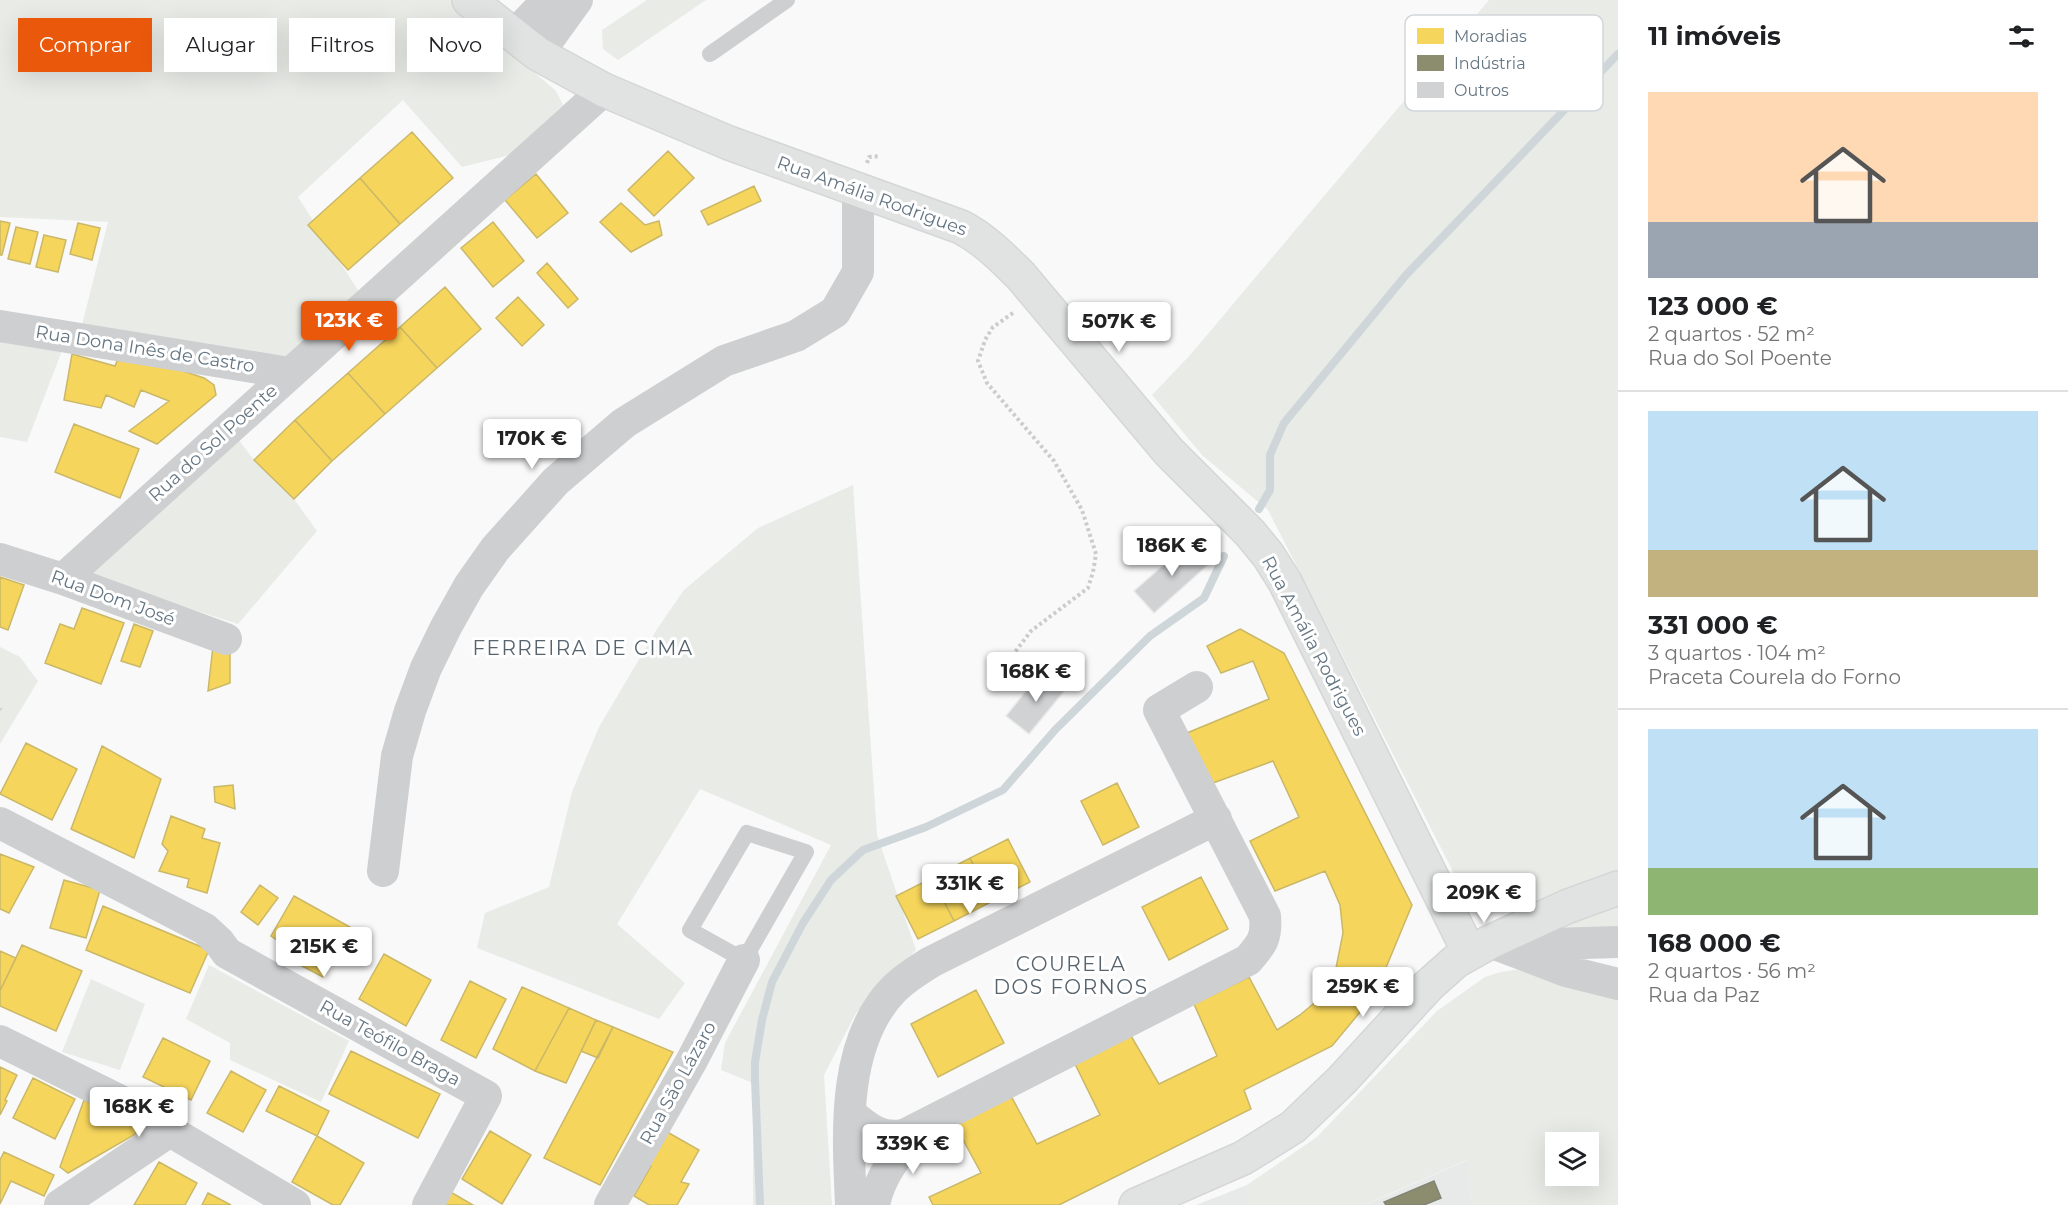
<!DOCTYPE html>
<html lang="pt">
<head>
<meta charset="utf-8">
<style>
  :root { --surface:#fff; --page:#f6f6f6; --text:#202124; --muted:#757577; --line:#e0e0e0; --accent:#ea580c }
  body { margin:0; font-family:Montserrat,sans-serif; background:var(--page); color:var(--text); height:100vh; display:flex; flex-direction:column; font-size:22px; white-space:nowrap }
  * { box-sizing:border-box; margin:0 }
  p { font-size:20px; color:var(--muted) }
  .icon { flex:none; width:33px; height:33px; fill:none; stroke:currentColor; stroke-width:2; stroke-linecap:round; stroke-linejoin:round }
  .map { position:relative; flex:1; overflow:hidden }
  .details { display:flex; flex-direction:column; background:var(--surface); width:450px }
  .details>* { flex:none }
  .banner { position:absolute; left:18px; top:18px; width:570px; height:54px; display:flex; gap:12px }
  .buttons { position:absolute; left:1545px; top:1132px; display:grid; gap:12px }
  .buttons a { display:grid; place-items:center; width:54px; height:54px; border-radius:0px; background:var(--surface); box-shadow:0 6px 24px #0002; font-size:30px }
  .price { position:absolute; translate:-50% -51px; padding:0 14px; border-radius:6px; background:#fff; color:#222; font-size:20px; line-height:39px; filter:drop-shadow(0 2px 3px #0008) }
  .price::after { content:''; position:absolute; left:50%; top:36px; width:18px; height:14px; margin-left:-9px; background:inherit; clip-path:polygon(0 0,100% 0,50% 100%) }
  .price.active { background:var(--accent); color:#fff }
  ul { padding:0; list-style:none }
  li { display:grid; align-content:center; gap:12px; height:318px; padding:0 30px }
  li+li { border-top:2px solid var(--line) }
  li span { display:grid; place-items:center; height:186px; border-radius:0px; color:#555 }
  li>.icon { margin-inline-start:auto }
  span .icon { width:108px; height:108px; fill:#fffc; stroke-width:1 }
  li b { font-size:26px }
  h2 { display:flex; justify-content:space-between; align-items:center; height:72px; padding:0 30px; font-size:26px }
  .chip { padding:0 21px; border-radius:0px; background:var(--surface); box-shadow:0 6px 24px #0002; font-size:21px; line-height:54px }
  .chip.active { background:var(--accent); color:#fff }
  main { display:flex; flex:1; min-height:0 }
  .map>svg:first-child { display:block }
  .built { fill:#e8e9e9 }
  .green { fill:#e8ebe6; fill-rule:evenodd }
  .homes { fill:#f6d55c; stroke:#cab868; stroke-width:1.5 }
  .industry { fill:#8c8c6e; stroke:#808574; stroke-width:1.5 }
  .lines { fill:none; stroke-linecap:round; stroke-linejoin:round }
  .stream { stroke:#ced6d9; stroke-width:8 }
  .building { fill:#d0d2d3; stroke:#e8e8e8; stroke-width:1.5 }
  .secondary-casing { stroke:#d5d6d7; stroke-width:36 }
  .path { stroke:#cbcccd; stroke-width:4; stroke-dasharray:3 3; stroke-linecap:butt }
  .lane { stroke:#cecfd0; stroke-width:16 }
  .street { stroke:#cecfd0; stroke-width:32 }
  .secondary { stroke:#e1e2e2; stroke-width:33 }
  .labels { text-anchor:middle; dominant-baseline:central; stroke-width:6; stroke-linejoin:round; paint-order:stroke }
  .street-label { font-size:18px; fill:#657683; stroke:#fff }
  .neighbourhood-label { font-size:20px; letter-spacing:1.5px; fill:#57646e; stroke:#fff }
  .key { fill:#fff; stroke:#d1d6da; stroke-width:1.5 }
  .key-label { font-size:16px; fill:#657683 }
</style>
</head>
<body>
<main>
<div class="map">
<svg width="1618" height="1205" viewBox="0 0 1618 1205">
  <rect width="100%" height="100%" fill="#f9f9f9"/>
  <path class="built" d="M1468 1160 1471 1205H1364L1379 1199Z
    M1247 1185V1200L1249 1205H1196Z"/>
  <path class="green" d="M0 0H450L556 91 563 105 510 155 462 167 403 100 298 197 361 295 286 362 81 329 108 222 0 217Z
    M647 0H706L618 60 603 49 602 30Z
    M1489 0H1618V871C1582 885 1522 917 1484 905 1477 903 1470 897 1464 893L1268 510 1202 455 1152 395 1191 354Z
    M0 339 63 348 27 442 0 437Z
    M238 439 254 460 294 499 317 531 238 624 93 578 92 568Z
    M853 485 877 835 916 950 856 1013 824 1075 832 1205H753V1083L721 1070 725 1043 831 845 700 789 617 924 685 983 659 1019 477 948 485 913 549 887 572 792 599 727 657 629 684 590 758 528Z
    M0 647 20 657 38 681 0 744Z
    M1618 902V933L1565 935 1562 927Z
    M209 965 349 1041 321 1102 230 1060V1043L186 1019Z
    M1520 969 1618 995V1205H1471L1467 1160 1364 1205H1249L1247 1200V1185L1317 1137 1437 1011 1485 977 1501 972ZM1556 1143H1588V1176H1556Z
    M91 979 145 1004 120 1070 62 1052Z"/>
  <path class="homes" d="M412 132 453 178 400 224 360 178Z
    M668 151 694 178 654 216 628 190Z
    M536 174 568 213 537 238 505 200Z
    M360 178 400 224 348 270 308 225Z
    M754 186 761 201 708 225 701 211Z
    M621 203 645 225 659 221 662 235 631 252 600 222Z
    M0 221 10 223 2 255H0Z
    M493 222 524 261 493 287 461 248Z
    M78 223 100 228 92 260 70 254Z
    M16 227 38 232 30 264 8 259Z
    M44 235 66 240 58 272 36 267Z
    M547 263 578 299 568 308 537 273Z
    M445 287 481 329 437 368 400 327Z
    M518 297 544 325 522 346 496 318Z
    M400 327 437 368 385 414 348 373Z
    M72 354 115 366 119 356 141 357 204 378 214 385 216 395 157 444 129 431 169 401 141 390 134 407 106 395 101 408 64 400Z
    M348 373 385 414 332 461 295 420Z
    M295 420 332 461 294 499 254 460Z
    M74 424 139 449 120 498 55 472Z
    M0 577 24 585 8 630 0 627Z
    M82 608 124 623 101 684 45 663 60 624 74 629Z
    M134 624 153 631 140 667 121 661Z
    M1240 629 1284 653 1412 905 1375 994 1332 1046 1244 1090 1251 1109 1059 1205H933L929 1197 981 1173 955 1125 1011 1096 1037 1144 1100 1115 1075 1064 1130 1034 1159 1084 1217 1056 1194 1004 1249 977 1277 1030 1300 1015 1325 994 1336 968 1343 933 1340 905 1325 871 1275 891 1250 841 1299 817 1273 761 1213 783 1187 733 1269 699 1253 661 1221 673 1207 646Z
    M213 646 230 654V683L208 691Z
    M26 743 77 769 52 820 0 794Z
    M102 746 161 779 134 858 71 829Z
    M1117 783 1139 827 1103 845 1081 801Z
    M233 785 235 809 215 802 214 787Z
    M171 816 205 829 202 838 220 843 207 893 187 887 189 879 159 871 168 851 162 844Z
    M1008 839 1030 882 991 902 970 858Z
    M0 854 34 867 9 913 0 909Z
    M970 858 991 902 954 921 932 878Z
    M1201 877 1228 929 1169 960 1142 907Z
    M932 878 954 921 918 939 896 896Z
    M64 880 100 890 86 938 50 928Z
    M260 885 278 898 258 925 241 912Z
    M294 896 350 927 323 977 281 955V943L271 936Z
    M103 906 209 950 190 993 86 950Z
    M22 945 82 971 56 1031 0 1006V991Z
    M0 951 16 958 0 991Z
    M384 954 431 980 406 1026 359 999Z
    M470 981 506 999 476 1058 441 1040Z
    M522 987 569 1008 535 1071 493 1049Z
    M976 990 1004 1043 938 1077 911 1024Z
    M569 1008 596 1020 566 1083 535 1071Z
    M596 1020 613 1027 598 1058 581 1051Z
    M613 1027 673 1052 600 1185 544 1158Z
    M163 1038 210 1061 191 1100 143 1077Z
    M351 1051 440 1094 418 1138 329 1094Z
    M0 1067 17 1075 5 1100 7 1101 0 1115Z
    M231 1071 266 1090 243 1132 207 1113Z
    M33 1078 75 1099 55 1139 13 1118Z
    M279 1086 329 1111 317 1136 266 1111Z
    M84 1100 142 1127 134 1135 68 1173 60 1167Z
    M662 1129 699 1150 681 1182 689 1184 677 1205H649L634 1196 651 1166 643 1161Z
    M490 1131 531 1155 502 1204 462 1179Z
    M317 1136 364 1163 340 1205H333L292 1182Z
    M4 1152 54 1175 44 1196 11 1181 0 1204V1160Z
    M159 1162 197 1183 185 1205H134Z
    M447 1190 473 1205H438Z
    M208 1193 231 1205H202Z"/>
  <path class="industry" d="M1434 1181 1441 1198 1424 1205H1386L1384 1202Z"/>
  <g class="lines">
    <path class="stream" d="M1259 509 1270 490V455L1284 423 1406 275 1618 54
      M760 1205 755 1080V1062L762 1020 772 982 803 923 831 880 863 850 926 827 1003 790 1055 730 1150 636 1204 598 1224 556"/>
  </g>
  <path class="building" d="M1191 541 1210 563 1154 613 1134 591Z
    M1042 671 1065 690 1029 734 1006 716Z"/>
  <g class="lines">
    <defs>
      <path id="secondary" d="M469 0 538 54 604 90 729 143 961 227C984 239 1002 257 1021 276L1169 452 1250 533 1268 555 1285 582 1469 952
        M1136 1205 1243 1158 1293 1127 1342 1080 1429 985 1456 961 1490 942 1566 907 1618 888"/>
    </defs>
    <use href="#secondary" class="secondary-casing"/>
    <path class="path" d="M867 163 869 157 880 156
      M1013 313 993 327 985 340 978 361 987 383 1054 461 1082 510 1096 554 1093 572 1088 588 1031 631 1015 652 1012 672 1021 689
      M0 709 1 710"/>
    <path class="lane" d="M710 54 787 0
      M747 833 806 852 744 960 690 930Z"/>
    <path class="street" d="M513 36 548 0
      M538 54 577 0
      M0 326 289 373
      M0 559 63 579 226 639
      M63 579 604 90
      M0 823 205 929 219 942 227 953 486 1096 428 1205
      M383 871 397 756 410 711 426 668 446 627 469 586 495 549 556 481 624 423 724 361 796 336 835 312 858 272V190
      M1490 942 1566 971 1618 984
      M1514 943 1551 944 1618 942
      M0 1041 149 1115 170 1131 295 1205
      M850 1113C867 1128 883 1141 906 1134L1248 960C1262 944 1267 938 1265 916L1159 710 1197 687
      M60 1205 170 1131
      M610 1205 692 1060 744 960
      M851 1205C848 1135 841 1043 894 989 905 978 918 970 931 962L1216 819
      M874 1205C880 1174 899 1152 920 1129"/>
    <use href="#secondary" class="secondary"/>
  </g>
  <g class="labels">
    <g class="street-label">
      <text transform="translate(872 196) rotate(20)">Rua Amália Rodrigues</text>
      <text transform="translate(145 349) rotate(9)">Rua Dona Inês de Castro</text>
      <text transform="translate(213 443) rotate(-42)">Rua do Sol Poente</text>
      <text transform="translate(113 598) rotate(20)">Rua Dom José</text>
      <text transform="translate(1314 646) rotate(62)">Rua Amália Rodrigues</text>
      <text transform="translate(390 1043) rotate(29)">Rua Teófilo Braga</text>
      <text transform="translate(678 1083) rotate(-61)">Rua São Lázaro</text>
    </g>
    <g class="neighbourhood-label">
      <text x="583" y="648">FERREIRA DE CIMA</text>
      <text x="1071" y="964">COURELA<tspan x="1071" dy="23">DOS FORNOS</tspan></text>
    </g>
  </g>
  <rect x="1405" y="15" width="198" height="96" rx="9" class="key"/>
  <rect x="1417" y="28" width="27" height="16" fill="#f6d55c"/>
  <rect x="1417" y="55" width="27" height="16" fill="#8c8c6e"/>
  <rect x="1417" y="82" width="27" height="16" fill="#d0d2d3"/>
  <g class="key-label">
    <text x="1454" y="42">Moradias</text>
    <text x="1454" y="69">Indústria</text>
    <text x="1454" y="96">Outros</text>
  </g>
</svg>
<div class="buttons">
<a><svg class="icon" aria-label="layers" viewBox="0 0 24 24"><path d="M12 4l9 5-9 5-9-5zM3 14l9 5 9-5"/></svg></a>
</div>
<b class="price active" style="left:349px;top:352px">123K €</b>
<b class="price" style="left:1119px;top:353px">507K €</b>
<b class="price" style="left:532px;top:470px">170K €</b>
<b class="price" style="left:1172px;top:577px">186K €</b>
<b class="price" style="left:1036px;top:703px">168K €</b>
<b class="price" style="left:970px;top:915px">331K €</b>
<b class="price" style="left:1484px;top:924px">209K €</b>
<b class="price" style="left:324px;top:978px">215K €</b>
<b class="price" style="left:1363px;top:1018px">259K €</b>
<b class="price" style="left:139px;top:1138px">168K €</b>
<b class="price" style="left:913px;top:1175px">339K €</b>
<div class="banner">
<a class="chip active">Comprar</a>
<a class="chip">Alugar</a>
<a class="chip">Filtros</a>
<a class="chip">Novo</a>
</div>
</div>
<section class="details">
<h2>11 imóveis<svg class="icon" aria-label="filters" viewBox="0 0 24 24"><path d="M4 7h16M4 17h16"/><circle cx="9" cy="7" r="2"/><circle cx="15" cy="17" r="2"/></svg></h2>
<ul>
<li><span style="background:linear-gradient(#ffd9b3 70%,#9aa5b1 0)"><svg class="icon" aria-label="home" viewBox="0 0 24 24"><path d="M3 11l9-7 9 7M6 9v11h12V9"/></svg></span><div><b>123 000 €</b><p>2 quartos · 52 m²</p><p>Rua do Sol Poente</p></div></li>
<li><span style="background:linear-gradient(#bfe0f5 75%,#c2b280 0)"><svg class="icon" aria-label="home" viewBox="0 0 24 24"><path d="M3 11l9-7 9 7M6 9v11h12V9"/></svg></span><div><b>331 000 €</b><p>3 quartos · 104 m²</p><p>Praceta Courela do Forno</p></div></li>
<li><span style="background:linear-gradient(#bfe0f5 75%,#8fb573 0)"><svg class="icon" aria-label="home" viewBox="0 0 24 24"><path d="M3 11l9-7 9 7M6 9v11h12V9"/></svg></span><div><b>168 000 €</b><p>2 quartos · 56 m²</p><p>Rua da Paz</p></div></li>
</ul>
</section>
</main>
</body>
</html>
